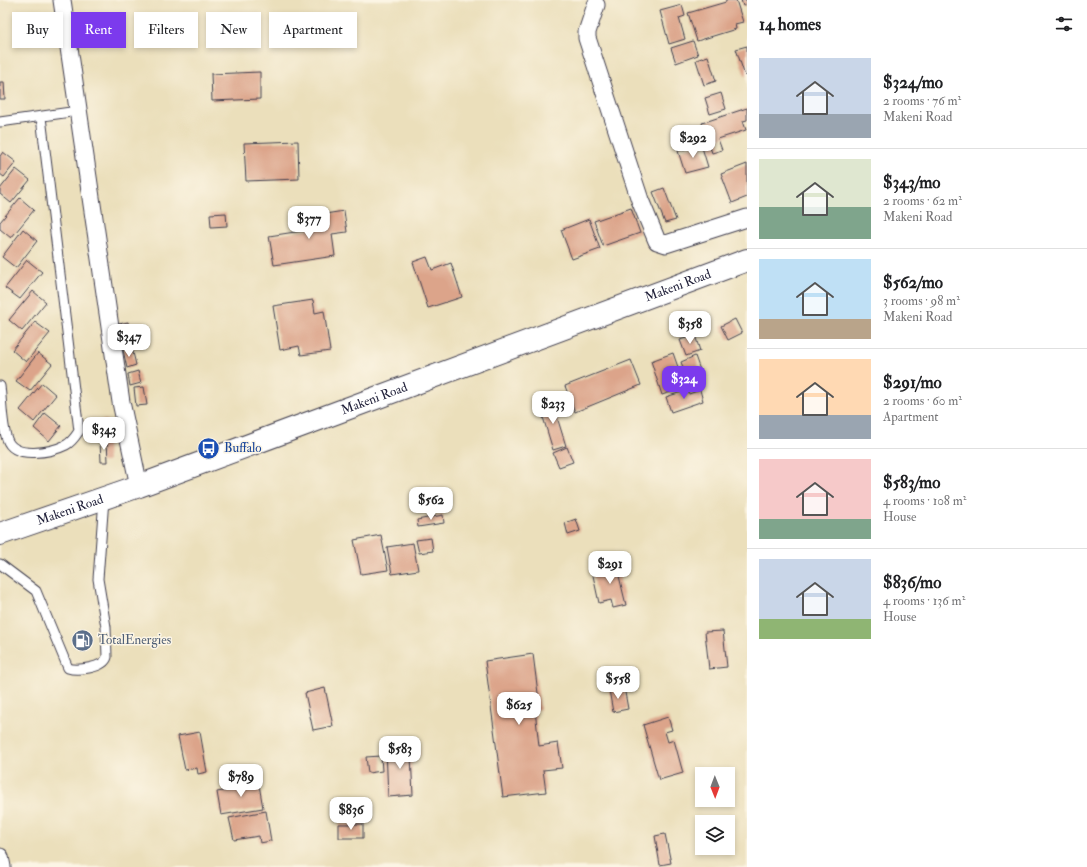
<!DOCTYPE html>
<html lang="en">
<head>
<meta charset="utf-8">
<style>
  :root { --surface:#fff; --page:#f2f2f2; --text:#202124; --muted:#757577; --line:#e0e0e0; --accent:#7c3aed }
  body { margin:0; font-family:"IM FELL Double Pica",serif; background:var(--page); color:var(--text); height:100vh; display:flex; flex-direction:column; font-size:15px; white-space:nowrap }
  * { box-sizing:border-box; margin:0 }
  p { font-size:13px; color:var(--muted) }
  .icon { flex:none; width:22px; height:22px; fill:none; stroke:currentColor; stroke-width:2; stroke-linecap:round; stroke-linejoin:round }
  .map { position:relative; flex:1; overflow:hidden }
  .details { display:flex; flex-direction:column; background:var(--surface); width:340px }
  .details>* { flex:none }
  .top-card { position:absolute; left:12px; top:12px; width:380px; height:36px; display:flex; gap:8px }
  .needle { width:26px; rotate:179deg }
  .tools { position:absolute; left:695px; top:767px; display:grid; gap:8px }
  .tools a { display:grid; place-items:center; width:40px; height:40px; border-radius:0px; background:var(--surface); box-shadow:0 2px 6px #0003; font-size:20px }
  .price { position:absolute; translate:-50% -34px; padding:0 9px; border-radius:8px; background:#fff; color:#222; font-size:13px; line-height:26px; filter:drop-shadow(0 1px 2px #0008) }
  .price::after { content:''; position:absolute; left:50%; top:24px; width:12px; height:9px; margin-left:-6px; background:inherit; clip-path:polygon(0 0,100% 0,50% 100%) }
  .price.selected { background:var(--accent); color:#fff }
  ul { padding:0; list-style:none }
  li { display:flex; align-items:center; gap:12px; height:100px; padding:0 12px }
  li+li { border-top:1px solid var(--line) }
  li span { display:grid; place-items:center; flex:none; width:112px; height:80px; border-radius:0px; color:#555 }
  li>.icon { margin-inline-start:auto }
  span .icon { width:48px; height:48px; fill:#fffc; stroke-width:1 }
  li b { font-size:17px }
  h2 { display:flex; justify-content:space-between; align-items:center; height:48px; padding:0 12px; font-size:17px }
  .tag { padding:0 14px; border-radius:0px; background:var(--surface); box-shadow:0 2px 6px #0003; font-size:14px; line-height:36px }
  .tag.selected { background:var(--accent); color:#fff }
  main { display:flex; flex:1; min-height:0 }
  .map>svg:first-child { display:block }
  .building { fill:#dca48a }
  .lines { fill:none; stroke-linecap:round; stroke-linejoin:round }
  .service-casing { stroke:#403e4e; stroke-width:11 }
  .minor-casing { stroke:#403e4e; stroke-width:19 }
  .secondary-casing { stroke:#403e4e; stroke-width:24 }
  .service { stroke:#fff; stroke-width:9 }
  .minor { stroke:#fff; stroke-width:17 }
  .secondary { stroke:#fff; stroke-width:22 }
  .labels { text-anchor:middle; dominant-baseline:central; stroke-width:3; stroke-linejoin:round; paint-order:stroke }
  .street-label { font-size:13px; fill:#22223b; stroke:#fcf5e5 }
  .transit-label { font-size:13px; fill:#164399; stroke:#fcf5e5; text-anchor:start }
  .service-label { font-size:13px; fill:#4e5e75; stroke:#fcf5e5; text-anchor:start }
</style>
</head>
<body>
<main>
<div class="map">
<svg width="747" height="867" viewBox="0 0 747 867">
  <rect width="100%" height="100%" fill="#fcf5e5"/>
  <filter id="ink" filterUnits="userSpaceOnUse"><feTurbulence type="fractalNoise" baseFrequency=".025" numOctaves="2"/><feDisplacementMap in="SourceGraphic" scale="8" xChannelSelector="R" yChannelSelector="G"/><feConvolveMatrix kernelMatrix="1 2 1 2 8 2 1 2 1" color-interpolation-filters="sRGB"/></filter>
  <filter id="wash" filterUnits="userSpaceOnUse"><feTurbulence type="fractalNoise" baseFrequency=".012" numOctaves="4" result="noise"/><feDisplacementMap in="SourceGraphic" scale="16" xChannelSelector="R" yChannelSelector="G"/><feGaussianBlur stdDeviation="0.9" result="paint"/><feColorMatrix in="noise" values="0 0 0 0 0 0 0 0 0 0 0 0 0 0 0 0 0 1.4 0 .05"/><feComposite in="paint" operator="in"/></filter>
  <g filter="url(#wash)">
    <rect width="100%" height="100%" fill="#ebdfbb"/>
    <g id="blocks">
      <path class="building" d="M726 0H736L743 22 735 24 736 29 697 41 688 13 726 2Z
        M741 0H747V5L743 6Z
        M682 5 685 16 679 18 685 39 669 44 660 11Z
        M693 41 698 55 676 63 671 48Z
        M747 46V75L745 76 736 49Z
        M708 56 716 81 704 85 696 60Z
        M260 72V99L212 101 211 74Z
        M0 82H4L5 99H0Z
        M721 93 726 109 710 114 705 98Z
        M747 108V120L743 121 746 130 718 139 722 150 712 153 702 123Z
        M298 141 299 179 246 181 244 143Z
        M701 144 708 167 685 173 678 151Z
        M3 152 16 162 4 177 0 174V156Z
        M747 164V197L732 203 721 174Z
        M16 169 30 180 11 203 0 194V189Z
        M664 188 676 220 665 223 653 192Z
        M20 198 34 210 11 238 0 229V222Z
        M631 208 640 233 603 246 594 221Z
        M344 211 347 232 332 234 335 256 274 265 269 236 308 230 306 217Z
        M226 213 227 226 211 227 210 214Z
        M589 219 600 249 572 259 561 230Z
        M23 229 37 241 16 268 2 257Z
        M427 257 432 270 451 263 462 297 428 308 413 262Z
        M27 260 42 272 20 299 5 288Z
        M33 291 46 302 22 331 9 320Z
        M313 300 315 313 324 311 330 351 301 355 299 346 280 350 273 306Z
        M735 319 742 333 728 340 721 326Z
        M35 322 50 333 26 362 12 350Z
        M128 322 132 344 122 345 119 324Z
        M695 335 700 351 686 356 680 340Z
        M132 348 136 365 127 368 123 350Z
        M38 353 52 364 30 391 16 381Z
        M673 353 685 387 662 395 651 361Z
        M695 356 701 373 687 378 681 362Z
        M631 360 641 385 575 412 565 386Z
        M138 371 141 383 130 386 128 374Z
        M42 383 56 395 34 422 20 410Z
        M144 387 147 405 136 406 134 388Z
        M688 390 689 394 700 390 703 401 671 412 666 397Z
        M552 401 566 446 553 450 539 404Z
        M45 413 61 426 49 441 34 428Z
        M100 420H107V436H100Z
        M107 439 108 462H101L100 440Z
        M567 447 573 462 559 467 553 453Z
        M443 515 444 523 418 527 417 520Z
        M576 519 580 531 568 535 565 523Z
        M381 535 388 570 361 574 354 540Z
        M431 538 433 551 419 553 416 540Z
        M413 543 418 570 392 574 387 547Z
        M624 564 626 575 619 576 626 605 613 608 611 600 599 603 592 571Z
        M723 631 727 667 709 669 705 632Z
        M533 654 540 709 535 710 539 746 558 743 562 768 543 770 546 792 503 797 485 661Z
        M624 687 628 709 613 712 609 690Z
        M325 688 333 726 313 730 305 693Z
        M668 717 672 730 665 732 668 742 674 740 683 773 659 780 643 725Z
        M200 732 207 772 198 774 197 768 185 770 178 736Z
        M419 746 420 756H411L413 795 388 797 386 748Z
        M381 756 382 771 368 773 366 757Z
        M258 779 263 808 221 815 217 792 242 788 241 782Z
        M266 811 271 841 260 843 259 836 234 840 229 818Z
        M339 824H363V838H339Z
        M665 834 671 863 660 865 655 836Z"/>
    </g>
  </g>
  <g filter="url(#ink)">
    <use href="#blocks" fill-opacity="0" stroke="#403e4e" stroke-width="1"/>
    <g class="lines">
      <defs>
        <path id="service" d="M0 122 78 111
          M0 386C2 401 2 426 7 439 14 460 52 452 66 445 72 442 75 437 79 431L41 117
          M0 564 36 591 68 668C77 671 104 668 107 657L106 627 98 579 104 499"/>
        <path id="minor" d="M62 0 121 402 139 486
          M596 5 587 32V38L640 200 657 241 666 244 747 218
          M0 857 2 867"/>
        <g id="secondary">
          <path id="s1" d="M0 534 139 486 747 260"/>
        </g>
      </defs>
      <use href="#service" class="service-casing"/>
      <use href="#minor" class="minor-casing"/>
      <use href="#secondary" class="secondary-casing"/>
      <use href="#service" class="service"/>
      <use href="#minor" class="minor"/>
      <use href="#secondary" class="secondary"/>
    </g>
  </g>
  <defs>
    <symbol id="bus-disc" viewBox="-11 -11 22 22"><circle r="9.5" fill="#1a4fb4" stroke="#fcf5e5"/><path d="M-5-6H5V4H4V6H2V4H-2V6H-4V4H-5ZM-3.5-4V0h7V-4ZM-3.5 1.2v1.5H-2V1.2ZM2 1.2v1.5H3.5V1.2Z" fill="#fff"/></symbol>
    <symbol id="fuel-disc" viewBox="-11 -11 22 22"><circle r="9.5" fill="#5c6f8a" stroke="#fcf5e5"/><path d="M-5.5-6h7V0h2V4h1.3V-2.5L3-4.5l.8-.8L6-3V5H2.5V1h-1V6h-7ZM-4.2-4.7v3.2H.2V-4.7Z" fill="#fff"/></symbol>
  </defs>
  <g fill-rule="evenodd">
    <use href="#bus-disc" x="196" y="436" width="25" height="25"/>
    <use href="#fuel-disc" x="70" y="628" width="25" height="25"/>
  </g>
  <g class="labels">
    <g class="street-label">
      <text stroke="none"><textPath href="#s1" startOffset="722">Makeni Road</textPath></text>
      <text stroke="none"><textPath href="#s1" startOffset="398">Makeni Road</textPath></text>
      <text stroke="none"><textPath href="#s1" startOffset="74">Makeni Road</textPath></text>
    </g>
    <g class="transit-label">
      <text x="224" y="448">Buffalo</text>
    </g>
    <g class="service-label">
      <text x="98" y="640">TotalEnergies</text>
    </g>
  </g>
</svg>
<div class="tools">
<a><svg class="needle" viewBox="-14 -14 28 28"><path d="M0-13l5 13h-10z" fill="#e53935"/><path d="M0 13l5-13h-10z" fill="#757577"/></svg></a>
<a><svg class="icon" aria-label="layers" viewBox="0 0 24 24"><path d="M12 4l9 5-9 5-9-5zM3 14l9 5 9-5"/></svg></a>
</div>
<b class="price" style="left:693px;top:159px">$292</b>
<b class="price" style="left:309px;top:240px">$377</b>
<b class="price" style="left:690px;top:345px">$358</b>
<b class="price" style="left:129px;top:358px">$347</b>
<b class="price selected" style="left:684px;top:400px">$324</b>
<b class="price" style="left:553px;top:425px">$233</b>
<b class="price" style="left:104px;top:451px">$343</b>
<b class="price" style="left:431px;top:521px">$562</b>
<b class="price" style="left:610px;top:585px">$291</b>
<b class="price" style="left:618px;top:700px">$558</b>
<b class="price" style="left:519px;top:726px">$625</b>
<b class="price" style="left:400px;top:770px">$583</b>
<b class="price" style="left:241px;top:798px">$789</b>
<b class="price" style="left:351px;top:831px">$836</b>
<div class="top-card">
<a class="tag">Buy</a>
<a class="tag selected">Rent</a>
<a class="tag">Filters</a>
<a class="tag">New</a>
<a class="tag">Apartment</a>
</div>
</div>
<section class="details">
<h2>14 homes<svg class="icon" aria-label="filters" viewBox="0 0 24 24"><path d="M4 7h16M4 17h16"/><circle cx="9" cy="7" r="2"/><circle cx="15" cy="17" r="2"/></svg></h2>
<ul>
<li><span style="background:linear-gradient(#c9d6e8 70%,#9aa5b1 0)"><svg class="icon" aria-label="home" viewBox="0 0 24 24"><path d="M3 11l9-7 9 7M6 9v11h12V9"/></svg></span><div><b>$324/mo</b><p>2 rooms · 76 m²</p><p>Makeni Road</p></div></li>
<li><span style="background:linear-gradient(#dfe7d0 60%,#7fa58c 0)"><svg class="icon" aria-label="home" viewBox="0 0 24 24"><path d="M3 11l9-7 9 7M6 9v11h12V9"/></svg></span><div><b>$343/mo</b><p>2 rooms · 62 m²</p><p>Makeni Road</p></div></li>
<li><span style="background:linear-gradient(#bfe0f5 75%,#b9a48a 0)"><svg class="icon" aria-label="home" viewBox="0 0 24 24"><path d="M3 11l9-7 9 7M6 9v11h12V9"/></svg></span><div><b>$562/mo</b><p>3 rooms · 98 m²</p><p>Makeni Road</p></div></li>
<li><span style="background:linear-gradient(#ffd9b3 70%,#9aa5b1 0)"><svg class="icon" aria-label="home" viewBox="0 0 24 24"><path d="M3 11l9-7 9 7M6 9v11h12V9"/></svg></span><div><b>$291/mo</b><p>2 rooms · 60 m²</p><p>Apartment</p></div></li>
<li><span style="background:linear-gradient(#f6c9c9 75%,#7fa58c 0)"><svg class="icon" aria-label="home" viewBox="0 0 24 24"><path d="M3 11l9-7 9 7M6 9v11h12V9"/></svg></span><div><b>$583/mo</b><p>4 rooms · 108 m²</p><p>House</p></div></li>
<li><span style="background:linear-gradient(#c9d6e8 75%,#8fb573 0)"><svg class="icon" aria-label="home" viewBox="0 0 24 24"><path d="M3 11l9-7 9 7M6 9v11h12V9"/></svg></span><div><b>$836/mo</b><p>4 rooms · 136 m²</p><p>House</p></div></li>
</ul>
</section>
</main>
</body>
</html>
